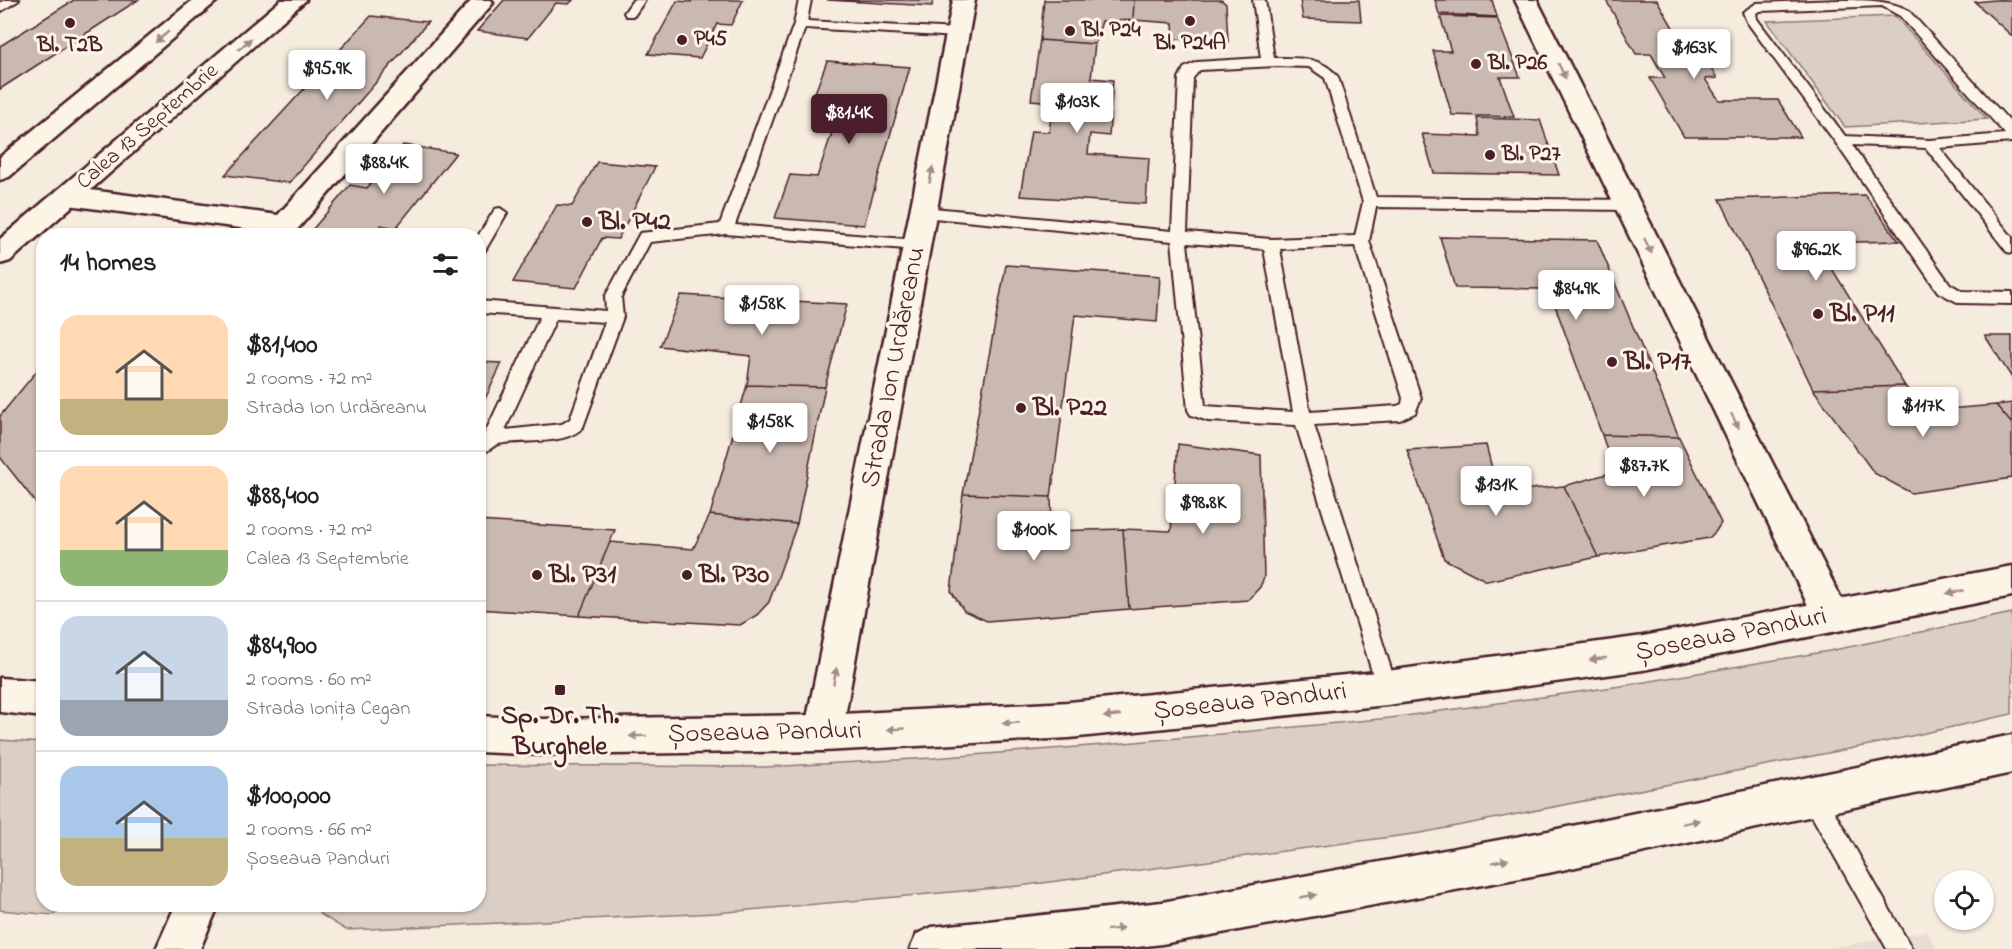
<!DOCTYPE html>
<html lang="en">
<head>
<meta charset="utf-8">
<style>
  :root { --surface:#fff; --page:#f6f6f6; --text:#222; --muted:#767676; --line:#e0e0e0; --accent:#4a1f2b }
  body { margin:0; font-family:"Indie Flower",sans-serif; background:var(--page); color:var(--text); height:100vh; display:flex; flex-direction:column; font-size:22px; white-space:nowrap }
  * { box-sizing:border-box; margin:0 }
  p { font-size:20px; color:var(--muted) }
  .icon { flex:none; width:33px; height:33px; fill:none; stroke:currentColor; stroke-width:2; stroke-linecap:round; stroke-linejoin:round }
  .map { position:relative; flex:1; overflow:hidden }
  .drawer { position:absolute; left:36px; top:228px; width:450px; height:684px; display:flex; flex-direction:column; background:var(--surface); border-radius:24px; box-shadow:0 2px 4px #0004 }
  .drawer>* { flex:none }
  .tools { position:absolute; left:1934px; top:870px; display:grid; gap:12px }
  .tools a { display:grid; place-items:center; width:60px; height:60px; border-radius:50%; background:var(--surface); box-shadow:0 2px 4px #0004; font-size:30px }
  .price { position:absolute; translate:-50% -51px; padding:0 14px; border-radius:6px; background:#fff; color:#222; font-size:20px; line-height:39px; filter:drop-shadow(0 2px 3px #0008) }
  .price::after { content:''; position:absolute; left:50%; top:36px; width:18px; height:14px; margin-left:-9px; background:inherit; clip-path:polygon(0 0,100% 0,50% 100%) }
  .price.on { background:var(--accent); color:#fff }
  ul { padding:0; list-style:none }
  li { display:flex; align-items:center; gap:18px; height:150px; padding:0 24px }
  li+li { border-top:2px solid var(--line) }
  li span { display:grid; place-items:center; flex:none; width:168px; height:120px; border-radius:18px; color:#555 }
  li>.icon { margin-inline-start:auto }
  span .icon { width:72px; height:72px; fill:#fffc; stroke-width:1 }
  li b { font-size:26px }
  h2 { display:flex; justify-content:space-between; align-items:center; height:72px; padding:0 24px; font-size:26px }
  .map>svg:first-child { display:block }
  .built { fill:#e8ddd0 }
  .green { fill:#dbcec4; stroke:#927678; stroke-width:1.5 }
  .building { fill:#cab9b1; stroke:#4a1f2b; stroke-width:1.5 }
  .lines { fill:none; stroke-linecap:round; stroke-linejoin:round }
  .lane-casing { stroke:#4a1f2b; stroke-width:4 }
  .street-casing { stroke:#4a1f2b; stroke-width:5 }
  .secondary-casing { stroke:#4a1f2b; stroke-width:5 }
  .primary-casing { stroke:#4a1f2b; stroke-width:5 }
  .lane { fill:#fcf5e5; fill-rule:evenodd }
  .street { fill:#fcf5e5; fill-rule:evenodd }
  .secondary { fill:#fcf5e5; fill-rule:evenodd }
  .primary { fill:#fcf5e5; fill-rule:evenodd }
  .oneway { fill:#a38a88 }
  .poi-dot { fill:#4a1f2b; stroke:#fcf5e5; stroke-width:2 }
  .labels { text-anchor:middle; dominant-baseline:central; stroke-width:6; stroke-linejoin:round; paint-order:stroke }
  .far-poi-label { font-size:22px; font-weight:bold; fill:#4a1f2b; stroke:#fcf5e5; text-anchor:start }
  .far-street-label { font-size:22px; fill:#4a1f2b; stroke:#fcf5e5 }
  .poi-label { font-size:27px; font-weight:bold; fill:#4a1f2b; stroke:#fcf5e5; text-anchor:start }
  .street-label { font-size:27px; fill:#4a1f2b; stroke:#fcf5e5 }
</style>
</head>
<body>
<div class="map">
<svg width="2012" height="949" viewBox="0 0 2012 949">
  <rect width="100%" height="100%" fill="#f5ecde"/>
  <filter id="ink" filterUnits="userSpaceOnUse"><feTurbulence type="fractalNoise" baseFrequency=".0167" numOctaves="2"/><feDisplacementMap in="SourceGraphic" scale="12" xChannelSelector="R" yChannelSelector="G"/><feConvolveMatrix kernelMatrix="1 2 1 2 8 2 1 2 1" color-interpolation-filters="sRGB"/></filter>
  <g filter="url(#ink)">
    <path class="built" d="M1926 931 1937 949H1824Z"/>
    <path class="green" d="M1895 16 1987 119 1845 127 1767 21Z
      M2012 613V714L1884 742 1421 833 1019 886 716 913 346 930 320 914 314 905 478 904 479 765 765 767 933 758 1103 745 1390 718 1621 686 1829 651Z
      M0 740 43 743 44 904 70 905 53 915 0 910Z"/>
    <path class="building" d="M74 0H138L0 89V46Z
      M504 0H573L569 4 556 3 528 38 477 31Z
      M692 0H743L731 25 717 24 700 58 648 54 677 1 691 2Z
      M827 0H933L932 6Z
      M1044 0H1134L1133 20 1102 21 1095 44 1040 40Z
      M1134 0H1221L1226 4 1228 42 1174 39 1173 23 1133 20Z
      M1300 0H1359L1361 21 1303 19Z
      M1435 0H1492L1497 17 1439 14Z
      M1606 0H1657L1675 31H1689L1717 78 1705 79 1719 100H1778L1801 137H1684L1650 78H1665L1651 54H1636Z
      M1994 0H2012V36L1975 2Z
      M371 16 428 22 289 183 225 175Z
      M1440 16 1497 18 1520 77H1500L1514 117 1452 115 1433 51H1451Z
      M1040 40 1095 44 1091 78 1113 80 1109 136 1090 134 1088 154 1149 158 1146 204 1020 196 1031 131 1049 132 1053 102 1031 100Z
      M827 61 910 67 864 225 775 218 790 175 817 177 843 100 813 98Z
      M1477 118 1540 120 1559 175 1434 173 1422 134 1480 136Z
      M403 145 456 153 396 228 381 225 373 236H307L350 185 367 188Z
      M597 162 655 167 618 239 602 238 576 288 513 282 557 205 572 206Z
      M1865 195 1899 241 1816 243 1905 386 1813 389 1720 199Z
      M1440 237 1597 240 1679 437 1602 435 1549 289 1455 288Z
      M1006 265 1160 276 1157 322 1075 315 1051 497 963 494Z
      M681 295 847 304 825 387 747 385 751 356 660 346Z
      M1985 336H2012V378Z
      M44 362V513L0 457V416Z
      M478 362 502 363 478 414Z
      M747 385 825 387 797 524 710 515Z
      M1905 386 1923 411 1996 405 2012 424V478L1911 493 1874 473 1813 389Z
      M2012 403V424L1996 405Z
      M1602 435 1679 437 1721 523 1716 531 1709 538 1598 557 1564 486 1614 472Z
      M1178 444 1261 455 1264 578 1260 587 1248 600 1129 609 1123 529 1171 531Z
      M1486 445 1498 492 1564 486 1598 557 1487 581 1444 559 1407 450Z
      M963 494 1051 497 1052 531 1123 529 1129 609 987 621 964 611 951 591Z
      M710 515 797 524 769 602 757 615 740 625 579 616 610 542 693 549Z
      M478 521 615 530 579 616 478 609Z"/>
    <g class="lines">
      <defs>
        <path id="lane" d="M4 0H19L0 12V3Z
          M633 0H645L634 16H626L624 13Z
          M799 0H811L807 21 958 29 964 33 958 37 805 28 735 225 917 240 922 241 925 245 922 249 917 250 726 234 650 242 621 297 623 317 583 427C567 446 523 439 499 444 492 446 486 453 478 456V439L485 433 540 317 478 313V301L606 311 605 297 640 233 720 224 794 24ZM556 319 605 322 570 419 562 424 505 430Z
          M1253 0H1265L1274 58C1298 58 1322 56 1338 77L1376 197 1628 200 1635 205 1628 210 1376 207 1369 241 1421 398 1415 413 1400 420 1314 425 1397 688 1394 695 1387 697 1380 695 1377 688 1296 425 1208 421 1191 415 1188 410 1172 241 923 217 916 212 923 207 1172 231 1179 78 1184 68 1197 62 1261 58ZM1276 66 1309 67 1325 78 1363 202 1355 236 1271 239 1187 232 1193 78 1200 70ZM1187 243 1264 249 1293 412 1205 406ZM1355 246 1403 398 1402 404 1397 406 1310 412 1280 249Z
          M1839 0C1863 0 1889 0 1908 10L2012 124V142L1940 148 2012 237V253L2007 252 1926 148 1852 145 1950 284 1962 291 2012 292V304L1959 303 1938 292 1836 143 1747 22 1743 12 1757 3ZM1882 6 1900 16 2005 134 1930 140 1845 136 1757 19 1756 13 1760 11Z
          M500 208 507 213 483 254 478 255V236L495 209Z
          M1813 785 1821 788 1912 949H1887L1805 804 1802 796 1805 788Z"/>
        <path id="street" d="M472 0H491L493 3 295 232 285 234 68 205 58 202 55 196 58 190 68 187 278 215Z
          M953 0H975L842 733 837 746 823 751 809 746 804 733Z
          M1515 0H1537L1844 604 1849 615 1844 626 1831 631 1818 626Z"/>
        <path id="secondary" d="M193 0H218L9 177 0 180V157Z
          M281 0H306L10 261 0 264V239Z"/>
        <path id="primary" d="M2012 566V596L1643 670 1387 705 1069 738 823 751 542 755 478 752V716L542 719 823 715 1069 702 1387 671 1643 636Z
          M0 678 44 681V717L0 712Z
          M2012 735V773L1548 873 1162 944 1121 949H910L917 934 932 927 1162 902 1548 831Z
          M176 904H219L200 949H156Z"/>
      </defs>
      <use href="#lane" class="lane-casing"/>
      <use href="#street" class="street-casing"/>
      <use href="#secondary" class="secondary-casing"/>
      <use href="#primary" class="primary-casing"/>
      <use href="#lane" class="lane"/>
      <use href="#street" class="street"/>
      <use href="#secondary" class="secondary"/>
      <use href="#primary" class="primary"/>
    </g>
    <defs><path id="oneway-solid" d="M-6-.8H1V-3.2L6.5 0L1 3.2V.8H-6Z" transform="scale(1.5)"/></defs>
    <g class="oneway">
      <use href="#oneway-solid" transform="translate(162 37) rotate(140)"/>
      <use href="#oneway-solid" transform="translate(245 44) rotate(-41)"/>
      <use href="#oneway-solid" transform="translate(1562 71) rotate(64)"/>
      <use href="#oneway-solid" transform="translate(931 175) rotate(-79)"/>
      <use href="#oneway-solid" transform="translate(1648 246) rotate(64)"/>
      <use href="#oneway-solid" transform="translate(1735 421) rotate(64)"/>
      <use href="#oneway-solid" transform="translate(1955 592) rotate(169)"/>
      <use href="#oneway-solid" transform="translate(1598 659) rotate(172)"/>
      <use href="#oneway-solid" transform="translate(835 676) rotate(-79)"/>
      <use href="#oneway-solid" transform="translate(1112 716) rotate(174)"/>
      <use href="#oneway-solid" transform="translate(1011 723) rotate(177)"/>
      <use href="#oneway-solid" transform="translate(896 729) rotate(177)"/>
      <use href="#oneway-solid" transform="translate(638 736) rotate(179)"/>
      <use href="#oneway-solid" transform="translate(1691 822) rotate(-12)"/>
      <use href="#oneway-solid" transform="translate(1500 861) rotate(-10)"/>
      <use href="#oneway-solid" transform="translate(1308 896) rotate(-10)"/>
      <use href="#oneway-solid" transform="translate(1115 929) rotate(-7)"/>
    </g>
  </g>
  <g class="poi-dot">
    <circle cx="1190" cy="21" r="6"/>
    <circle cx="70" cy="23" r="6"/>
    <circle cx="1070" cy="31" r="6"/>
    <circle cx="682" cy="40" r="6"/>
    <circle cx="1476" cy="64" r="6"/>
    <circle cx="1490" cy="155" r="6"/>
    <circle cx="587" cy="222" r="6"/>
    <circle cx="1818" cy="314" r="6"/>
    <circle cx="1612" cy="362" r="6"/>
    <circle cx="1021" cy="408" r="6"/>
    <circle cx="537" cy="575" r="6"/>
    <circle cx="687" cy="575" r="6"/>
    <rect x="554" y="684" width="12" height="12" rx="3"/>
  </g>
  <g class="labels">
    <g class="far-poi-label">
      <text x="1082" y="31">Bl. P24</text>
      <text x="694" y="40">P45</text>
      <text x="1190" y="44" text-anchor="middle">Bl. P24A</text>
      <text x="70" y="46" text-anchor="middle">Bl. T2B</text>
      <text x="1488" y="64">Bl. P26</text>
      <text x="1502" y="155">Bl. P27</text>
    </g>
    <g class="far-street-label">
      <text transform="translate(148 127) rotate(-41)">Calea 13 Septembrie</text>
    </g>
    <g class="poi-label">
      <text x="599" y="222">Bl. P42</text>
      <text x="1830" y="314">Bl. P11</text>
      <text x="1624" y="362">Bl. P17</text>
      <text x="1033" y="408">Bl. P22</text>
      <text x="549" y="575">Bl. P31</text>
      <text x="699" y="575">Bl. P30</text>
      <text x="560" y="716" text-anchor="middle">Sp. Dr. Th.<tspan x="560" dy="31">Burghele</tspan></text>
    </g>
    <g class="street-label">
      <text transform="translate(894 367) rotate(-79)">Strada Ion Urdăreanu</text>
      <text transform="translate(1731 635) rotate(-11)">Șoseaua Panduri</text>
      <text transform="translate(1250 702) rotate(-6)">Șoseaua Panduri</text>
      <text transform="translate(765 733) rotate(-1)">Șoseaua Panduri</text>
    </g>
  </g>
</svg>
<div class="tools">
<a><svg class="icon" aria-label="locate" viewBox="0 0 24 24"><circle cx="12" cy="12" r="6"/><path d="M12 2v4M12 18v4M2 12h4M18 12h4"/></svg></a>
</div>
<b class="price" style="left:1694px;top:80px">$163K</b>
<b class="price" style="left:327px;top:101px">$95.9K</b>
<b class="price" style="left:1077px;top:134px">$103K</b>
<b class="price on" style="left:849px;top:145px">$81.4K</b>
<b class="price" style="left:384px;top:195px">$88.4K</b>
<b class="price" style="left:1816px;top:282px">$96.2K</b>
<b class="price" style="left:1576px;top:321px">$84.9K</b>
<b class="price" style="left:762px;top:336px">$158K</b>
<b class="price" style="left:1923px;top:438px">$117K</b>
<b class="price" style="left:770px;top:454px">$158K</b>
<b class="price" style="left:1644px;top:498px">$87.7K</b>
<b class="price" style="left:1496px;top:517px">$131K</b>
<b class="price" style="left:1203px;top:535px">$98.8K</b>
<b class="price" style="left:1034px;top:562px">$100K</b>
<section class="drawer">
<h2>14 homes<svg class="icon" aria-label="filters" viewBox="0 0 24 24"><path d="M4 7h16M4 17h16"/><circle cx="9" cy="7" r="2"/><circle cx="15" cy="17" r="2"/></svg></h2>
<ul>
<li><span style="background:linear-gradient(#ffd9b3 70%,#c2b280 0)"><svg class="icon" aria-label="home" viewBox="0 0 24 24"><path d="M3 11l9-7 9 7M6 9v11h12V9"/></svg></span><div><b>$81,400</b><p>2 rooms · 72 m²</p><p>Strada Ion Urdăreanu</p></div></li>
<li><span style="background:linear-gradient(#ffd9b3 70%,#8fb573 0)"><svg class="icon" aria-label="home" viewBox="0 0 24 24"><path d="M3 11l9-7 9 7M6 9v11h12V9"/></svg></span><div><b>$88,400</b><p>2 rooms · 72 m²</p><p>Calea 13 Septembrie</p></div></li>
<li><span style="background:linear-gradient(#c9d6e8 70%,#9aa5b1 0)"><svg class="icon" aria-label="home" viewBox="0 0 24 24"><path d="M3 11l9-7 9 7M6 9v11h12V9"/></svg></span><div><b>$84,900</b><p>2 rooms · 60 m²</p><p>Strada Ionița Cegan</p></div></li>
<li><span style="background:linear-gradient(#a9c7e8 60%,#c2b280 0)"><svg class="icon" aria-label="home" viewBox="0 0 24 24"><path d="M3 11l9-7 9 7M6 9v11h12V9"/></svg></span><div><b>$100,000</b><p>2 rooms · 66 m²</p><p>Șoseaua Panduri</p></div></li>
</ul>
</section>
</div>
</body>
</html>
